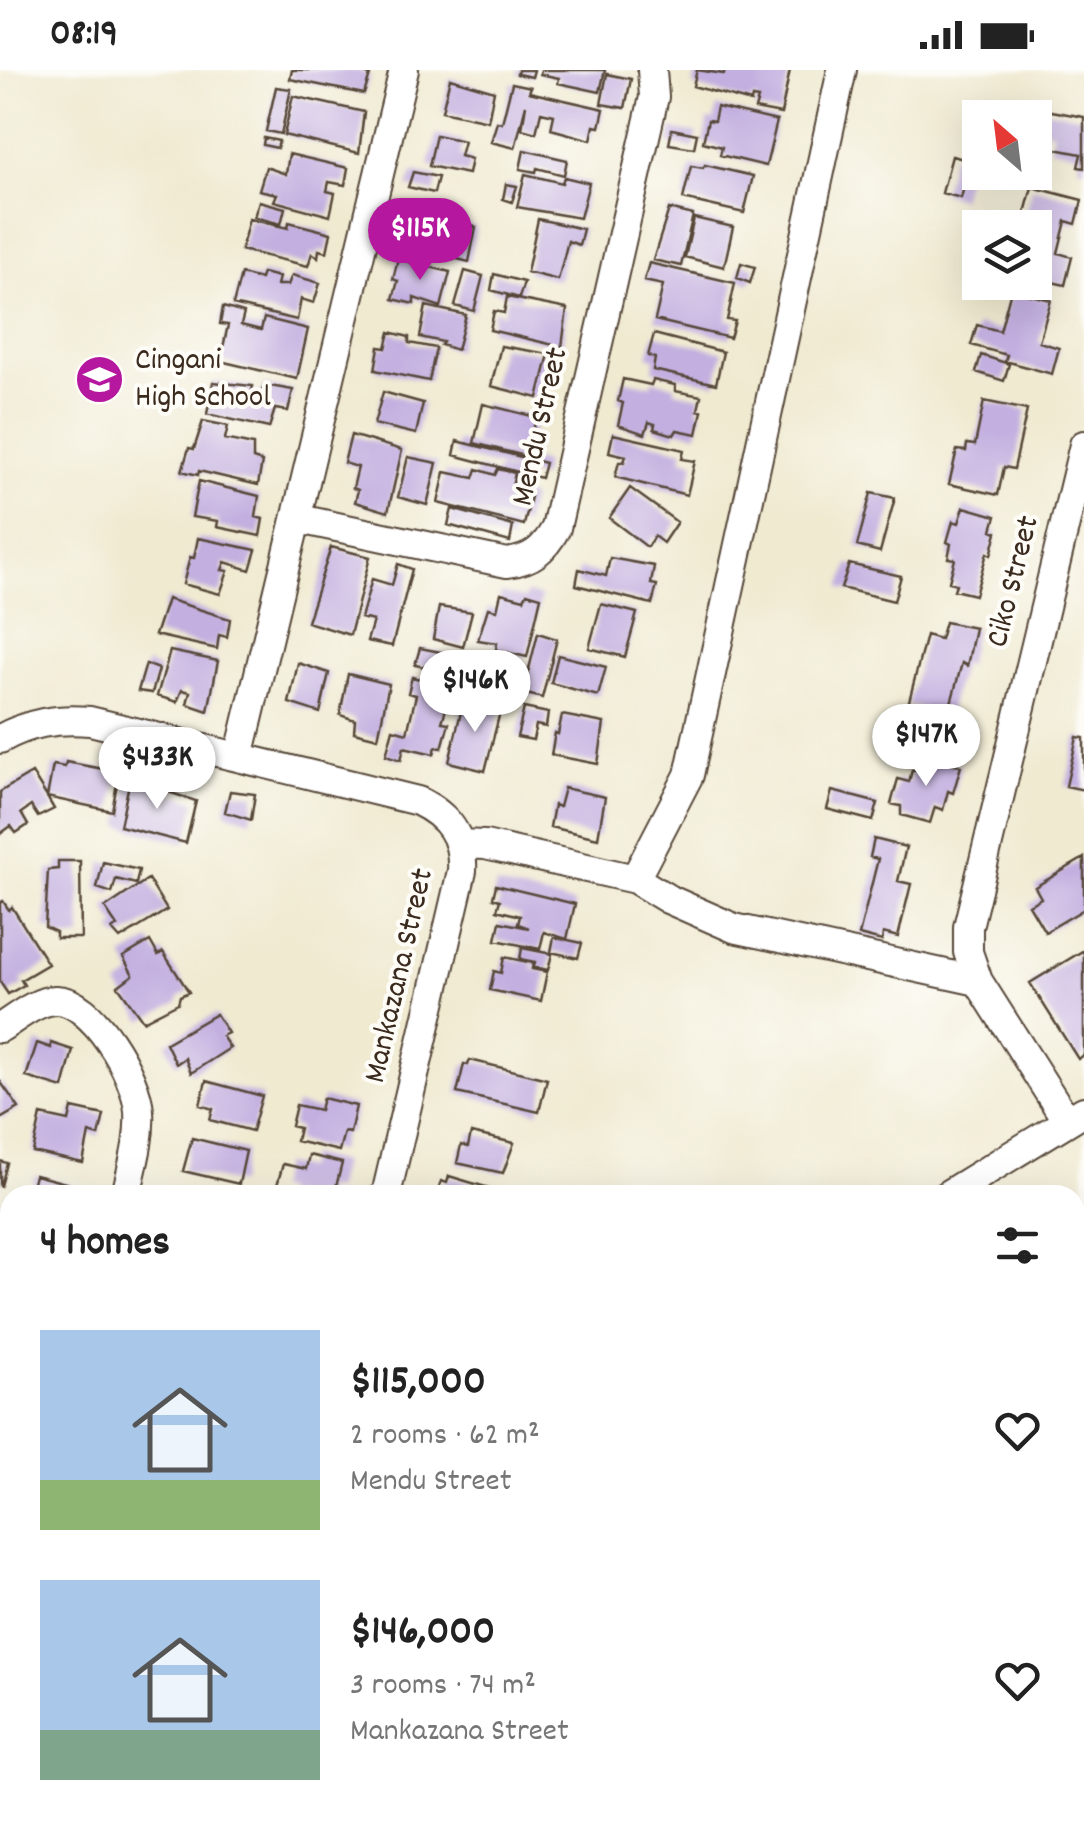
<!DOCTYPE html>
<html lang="en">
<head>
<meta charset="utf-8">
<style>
  :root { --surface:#fff; --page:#f2f2f2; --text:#222; --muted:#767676; --accent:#b5179e }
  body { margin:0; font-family:Dekko,sans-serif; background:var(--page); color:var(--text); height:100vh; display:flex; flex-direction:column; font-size:38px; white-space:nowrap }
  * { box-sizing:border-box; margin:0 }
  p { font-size:32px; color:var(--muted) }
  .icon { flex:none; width:55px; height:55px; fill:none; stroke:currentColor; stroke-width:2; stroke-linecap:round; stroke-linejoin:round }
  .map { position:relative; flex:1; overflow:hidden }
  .panel { position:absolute; left:0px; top:1115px; width:1085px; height:640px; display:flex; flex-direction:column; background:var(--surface); border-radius:30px 30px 0 0; box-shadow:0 10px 40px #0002 }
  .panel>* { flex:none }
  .needle { width:65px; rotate:332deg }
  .fabs { position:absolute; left:962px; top:30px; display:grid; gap:20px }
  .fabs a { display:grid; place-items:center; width:90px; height:90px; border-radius:0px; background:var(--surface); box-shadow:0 10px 40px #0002; font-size:50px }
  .price { position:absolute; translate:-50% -85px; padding:0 22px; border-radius:35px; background:#fff; color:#222; font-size:32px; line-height:65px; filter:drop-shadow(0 2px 5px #0008) }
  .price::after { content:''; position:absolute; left:50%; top:60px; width:30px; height:22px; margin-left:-15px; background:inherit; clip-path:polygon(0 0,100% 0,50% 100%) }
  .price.current { background:var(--accent); color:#fff }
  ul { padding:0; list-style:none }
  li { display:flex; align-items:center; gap:30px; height:250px; padding:0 40px }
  li span { display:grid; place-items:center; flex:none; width:280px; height:200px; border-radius:0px; color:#555 }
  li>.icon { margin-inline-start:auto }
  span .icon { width:120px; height:120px; fill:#fffc; stroke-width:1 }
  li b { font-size:42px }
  h2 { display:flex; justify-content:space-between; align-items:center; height:120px; padding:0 40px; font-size:42px }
  .status { display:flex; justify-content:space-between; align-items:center; height:70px; padding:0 50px; background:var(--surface); direction:ltr }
  .status svg { height:28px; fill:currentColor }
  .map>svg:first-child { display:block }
  .building { fill:#c3afe0 }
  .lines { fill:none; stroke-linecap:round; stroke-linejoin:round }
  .minor-casing { stroke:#564739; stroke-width:32 }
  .minor { stroke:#fff; stroke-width:28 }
  .labels { text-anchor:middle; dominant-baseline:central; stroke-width:8; stroke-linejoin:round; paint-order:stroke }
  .poi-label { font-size:32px; fill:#3b2a1e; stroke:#fdfcf7; text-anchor:start }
  .street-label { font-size:32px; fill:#3b2a1e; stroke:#fdfcf7 }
</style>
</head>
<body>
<div class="status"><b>08:19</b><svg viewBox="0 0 49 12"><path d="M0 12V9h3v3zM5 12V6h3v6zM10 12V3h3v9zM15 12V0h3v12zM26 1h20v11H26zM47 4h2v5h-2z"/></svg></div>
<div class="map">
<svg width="1084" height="1755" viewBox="0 0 1084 1755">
  <rect width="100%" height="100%" fill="#fdfcf7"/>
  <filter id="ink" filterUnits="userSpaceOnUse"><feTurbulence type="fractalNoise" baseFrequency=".01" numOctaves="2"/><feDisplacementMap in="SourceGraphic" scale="20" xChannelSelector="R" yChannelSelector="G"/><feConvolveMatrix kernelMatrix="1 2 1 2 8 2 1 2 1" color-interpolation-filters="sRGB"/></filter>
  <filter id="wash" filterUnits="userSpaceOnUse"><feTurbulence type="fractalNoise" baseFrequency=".0048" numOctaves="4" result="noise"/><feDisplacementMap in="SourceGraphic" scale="40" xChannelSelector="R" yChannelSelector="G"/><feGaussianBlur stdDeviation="2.25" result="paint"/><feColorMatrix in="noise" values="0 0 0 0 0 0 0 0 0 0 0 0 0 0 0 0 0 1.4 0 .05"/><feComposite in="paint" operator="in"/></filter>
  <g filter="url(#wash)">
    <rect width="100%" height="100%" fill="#f0ead1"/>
    <g id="blocks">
      <path class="building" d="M292 0H356L370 5 364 24 290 9Z
        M518 0H534L532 7 517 4Z
        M541 0H605L600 22 558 13 559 8 540 4Z
        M697 0 724 4 725 0H790L781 44 755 39 758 29 752 28 751 32 693 16Z
        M607 4 631 9 625 38 601 34Z
        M450 8 494 21 488 51 442 41Z
        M512 13 531 17 529 22 604 39 600 57 594 56 591 70 551 59 554 45 541 42 536 63 522 59 526 35 515 78 491 72 497 52 502 53Z
        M276 17 291 19 281 64 266 61Z
        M293 26 364 42 359 83 284 65Z
        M717 37 777 51 766 96 720 85 722 77 703 72 708 50 714 51Z
        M1046 40 1084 47V98L1078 97 1081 84 1050 78 1053 62 1042 60Z
        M672 59 697 64 694 78 669 74Z
        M436 65 464 71 460 86 471 89 468 104 429 96Z
        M264 68 279 71 277 78 263 75Z
        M524 80 567 90 564 105 537 98 536 102 520 99Z
        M289 84 348 98 345 115 329 112 327 121 335 123 330 146 274 131 277 124 259 120 266 97 286 104Z
        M952 86 971 91 961 128 942 123Z
        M705 95 753 106 744 143 683 129 691 96 703 98Z
        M413 102 438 107 434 123 408 117Z
        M525 104 562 113 564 107 589 113 580 148 517 137Z
        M506 114 517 116 512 132 503 129Z
        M1032 117 1082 130 1076 154 1066 151 1058 183 1072 187 1065 215 1039 209 1042 197 1035 195V158H1021Z
        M259 131 285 138 281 154 254 147Z
        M669 139 693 145 681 196 653 190Z
        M694 148 733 157 724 197 685 187Z
        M249 149 288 158 289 152 331 163 327 182 319 180 318 187 312 183 308 196 241 180Z
        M538 149 583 159 579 175 568 171 558 210 527 202Z
        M447 150 476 157 469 192 426 181 430 161 443 165Z
        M398 189 450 202 441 237 414 228V234L393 229 398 211 393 209Z
        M649 193 735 213 727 250 735 251 730 268 655 250 663 215 644 211Z
        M741 193 755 197 750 213 737 208Z
        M465 201 483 206 474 241 455 236Z
        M262 203 279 207 277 215H288L292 205 320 213 314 233 301 229 297 250 233 235 241 204 260 209Z
        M494 204 524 212 519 228 491 220Z
        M1011 220 1051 230 1039 272 1059 278 1052 304 1005 291 1007 285 971 275 977 255 1000 261Z
        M507 227 567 239 562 277 490 260 494 241 504 243Z
        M426 236 466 245 457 280 441 275 443 272 420 267Z
        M223 237 244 243 241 255 261 260 264 248 308 259 297 309 220 291 228 255 220 254Z
        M390 262 409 267V273L436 278 429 311 375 300 379 277 386 278Z
        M654 264 723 282 716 314 653 300 655 288 648 286Z
        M501 276 549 284 538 328 491 316Z
        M981 285 1009 294 1004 311 976 302Z
        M623 309 651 315 653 310 675 315V321L701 326 698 340 702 341 697 364 677 360 674 365 654 359 655 354 649 352 645 364 618 355 623 333 618 331Z
        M213 312 253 316 252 321 261 324 264 315 293 320 288 341 275 339 269 358 207 344Z
        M383 322 423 333 416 364 374 354Z
        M984 331 1027 340 1014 399 1004 397 998 425 949 414 957 380 966 381 967 374 975 375Z
        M483 334 536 347 532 366 538 367 533 388 474 373Z
        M203 351 228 356 225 369 253 375V389L262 392 258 415 199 401 198 405 182 401 189 378 194 379Z
        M613 364 684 380 682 389 695 391 687 425 615 407 619 392H624L626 386 609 382Z
        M351 365 402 380 388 442 355 432 358 420 353 418 358 397 344 393Z
        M457 371 545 393 541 408 454 385Z
        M408 387 437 393 427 435 398 427Z
        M477 399 495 405 498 399 515 403 512 417 517 418 516 423 531 427 524 455 438 433 445 402 474 408Z
        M199 411 259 426 256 447 263 449 260 466 217 457 218 451 192 447Z
        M630 418 677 452 663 473 654 466 647 477 609 448Z
        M871 423 895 428 880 482 857 476Z
        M964 437 996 446 992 460 997 462 991 485 987 483 975 525 954 520 956 514 949 512 955 489 948 488 951 474 947 472 953 451 959 453Z
        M452 439 513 456 510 472 448 455Z
        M198 468 256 480 250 500 225 492 222 500 228 501 220 524 183 514 190 487 194 488Z
        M331 477 370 487 350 565 307 552Z
        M610 488 654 496 651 514 657 515 652 534 576 515 579 499 606 506Z
        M398 494 412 499 392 576 367 571 373 551 361 548 372 509 392 515Z
        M849 494 901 506 894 531 841 518Z
        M501 523 524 529 527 523 541 527 527 587 496 580 497 573 478 570 488 538 497 540Z
        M167 529 230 549 227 567 219 565 217 579 155 565Z
        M601 534 637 543 625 587 589 578Z
        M439 537 472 542 463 577 433 569Z
        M945 552 975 558 967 596 962 593 948 644 908 635 926 565 940 569Z
        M538 563 557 569 542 628 523 623Z
        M420 578 456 585 452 602 415 595Z
        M170 581 218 591 208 641 187 634 190 622 182 620 177 632 157 626Z
        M558 585 606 597 598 626 551 613Z
        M298 593 329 603 320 643 289 633Z
        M146 594 159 599 152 623 138 621Z
        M348 604 389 614 378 668 354 662 355 650 340 645Z
        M412 607 457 618 453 634 448 632 442 652 449 653 442 678 436 677 434 684 404 677 401 690 386 685 393 659 407 663 416 625 408 623Z
        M464 629 501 638 485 701 449 692Z
        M524 638 548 643 546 657 536 655 533 670 517 667Z
        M562 645 604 653 598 694 551 685 555 663 558 664Z
        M1077 667 1084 668V720L1066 716Z
        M929 687 961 696 953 723 948 721 943 740 935 737 930 753 901 745V736L891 734 898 709 909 712 912 700H916L918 694 926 697Z
        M66 692 119 702 112 741 47 727 54 739 38 747 31 736 21 743 28 755 16 763 11 756 0 764V722L32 703 47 727 53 695 65 697Z
        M130 709 152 712 153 717 196 731 186 773 120 756Z
        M564 718 605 727 598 768 550 757 554 735 559 737Z
        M230 721 255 724 251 750 225 742Z
        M832 721 878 733 873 751 827 739Z
        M874 769 906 777 898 811 911 814 898 867 883 863 882 871 859 865 878 789 870 787Z
        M1084 788V839L1045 862 1029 835 1041 828 1035 817Z
        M58 791H80L81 868H56V862L45 857 48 800 58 799Z
        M103 792 139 800 136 814 116 809 112 823 97 818Z
        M148 809 167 840 120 869 112 860 117 856 105 838Z
        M496 815 575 834 567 869 544 862 540 879 496 870 500 852 529 858 518 854 520 846 497 840 500 830 493 828Z
        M3 831 9 840 12 837 48 894 21 910 24 915 8 924 0 912V833Z
        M554 867 582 873 578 888 551 882Z
        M150 871 158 885 163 882 189 922 180 926 178 933 143 951 118 916 133 905 123 887Z
        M522 878 552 884 548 900 534 897 535 892 520 889Z
        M1084 880V985L1078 989 1030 913Z
        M504 887 533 893 532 899 547 902 541 931 490 920 494 901 501 903Z
        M216 944 228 963 222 966 230 978 191 1003 185 988 176 994 166 973Z
        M37 973 51 978V973L73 980 63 1018 26 1007Z
        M470 990 547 1009 539 1042 457 1023 464 994 468 995Z
        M0 1011 19 1038 0 1049Z
        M206 1011 262 1026 252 1061 210 1050 213 1039 200 1035Z
        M323 1028 356 1036 350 1063 344 1062 339 1081 296 1071 299 1058 291 1056 296 1035 320 1040Z
        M72 1038 104 1045 99 1066 89 1063 83 1093 33 1082 41 1045 69 1051Z
        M471 1063 514 1073 503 1103 457 1093 461 1075 468 1077Z
        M192 1068 246 1081 239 1114 183 1101Z
        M309 1085 342 1093 335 1121 327 1118 325 1125H283L284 1120 276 1119 283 1094 306 1099Z
        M0 1091 7 1093 1 1116H0Z
        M35 1105 73 1115 71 1125H30Z
        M449 1106 509 1124V1125H437L441 1111 447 1113Z
        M3 1175 10 1177V1215L0 1212Z
        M0 1236 10 1238V1288L0 1286Z
        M0 1307 10 1309V1359L0 1357Z
        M2 1607 10 1609V1670L0 1667Z
        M598 1745H643L647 1746 645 1755H596Z
        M775 1745H815L812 1755Z
        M898 1745H958L956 1755H895Z"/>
    </g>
  </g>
  <g filter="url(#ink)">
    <use href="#blocks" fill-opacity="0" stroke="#564739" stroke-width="2.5"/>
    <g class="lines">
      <defs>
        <path id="minor" d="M299 449 507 493C532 490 544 480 556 458L654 27 652 0
          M0 669C29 653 56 648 90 651L418 731C449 746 464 767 462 801L386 1125
          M239 687 404 0
          M460 774 485 775 635 809 668 829 734 858 978 911
          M635 809 689 705 842 0
          M0 958C16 948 36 931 55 930 92 928 137 1007 139 1041 141 1069 132 1098 126 1125
          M1067 1051 978 911 968 882V857L1084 375
          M947 1125 1084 1041
          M0 1458 10 1460
          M1075 1475 1084 1464
          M0 1714 10 1716
          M140 1745 185 1755
          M236 1755 238 1745
          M717 1755 719 1745
          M1002 1755 1004 1745"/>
      </defs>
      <use href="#minor" class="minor-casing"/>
      <use href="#minor" class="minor"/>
    </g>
  </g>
  <defs>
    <symbol id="school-disc" viewBox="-11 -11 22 22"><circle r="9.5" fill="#b5179e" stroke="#fdfcf7"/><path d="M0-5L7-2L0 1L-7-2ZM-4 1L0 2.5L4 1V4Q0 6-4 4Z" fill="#fff"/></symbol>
  </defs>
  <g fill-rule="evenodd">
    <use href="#school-disc" x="72" y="282" width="55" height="55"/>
  </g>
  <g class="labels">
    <g class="poi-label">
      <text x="135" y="292">Cingani<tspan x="135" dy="37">High School</tspan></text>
    </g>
    <g class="street-label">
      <text transform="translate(542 357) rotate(-77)">Mendu Street</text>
      <text transform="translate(1015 512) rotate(-76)">Ciko Street</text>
      <text transform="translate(401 906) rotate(-77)">Mankazana Street</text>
    </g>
  </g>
</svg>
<div class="fabs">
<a><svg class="needle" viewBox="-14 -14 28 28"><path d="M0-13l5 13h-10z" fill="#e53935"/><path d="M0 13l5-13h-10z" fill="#767676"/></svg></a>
<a><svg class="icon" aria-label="layers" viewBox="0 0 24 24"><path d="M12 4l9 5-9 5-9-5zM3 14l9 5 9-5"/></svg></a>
</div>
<b class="price current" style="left:420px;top:213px">$115K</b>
<b class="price" style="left:475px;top:665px">$146K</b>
<b class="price" style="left:926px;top:719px">$147K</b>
<b class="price" style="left:157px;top:742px">$433K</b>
<section class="panel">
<h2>4 homes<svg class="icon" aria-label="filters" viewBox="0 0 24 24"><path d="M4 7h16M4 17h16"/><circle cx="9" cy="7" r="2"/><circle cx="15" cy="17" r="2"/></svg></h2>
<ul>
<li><span style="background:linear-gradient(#a9c7e8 75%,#8fb573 0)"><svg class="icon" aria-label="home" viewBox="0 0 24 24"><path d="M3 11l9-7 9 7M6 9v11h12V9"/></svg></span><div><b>$115,000</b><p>2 rooms · 62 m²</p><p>Mendu Street</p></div><svg class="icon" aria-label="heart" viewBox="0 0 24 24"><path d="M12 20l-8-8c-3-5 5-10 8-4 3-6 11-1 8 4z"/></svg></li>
<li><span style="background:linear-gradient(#a9c7e8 75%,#7fa58c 0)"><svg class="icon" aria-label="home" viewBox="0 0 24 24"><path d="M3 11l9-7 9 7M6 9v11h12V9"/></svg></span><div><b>$146,000</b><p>3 rooms · 74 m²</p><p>Mankazana Street</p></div><svg class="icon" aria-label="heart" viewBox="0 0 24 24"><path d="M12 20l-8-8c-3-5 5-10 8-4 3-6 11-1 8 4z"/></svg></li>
</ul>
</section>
</div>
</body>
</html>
